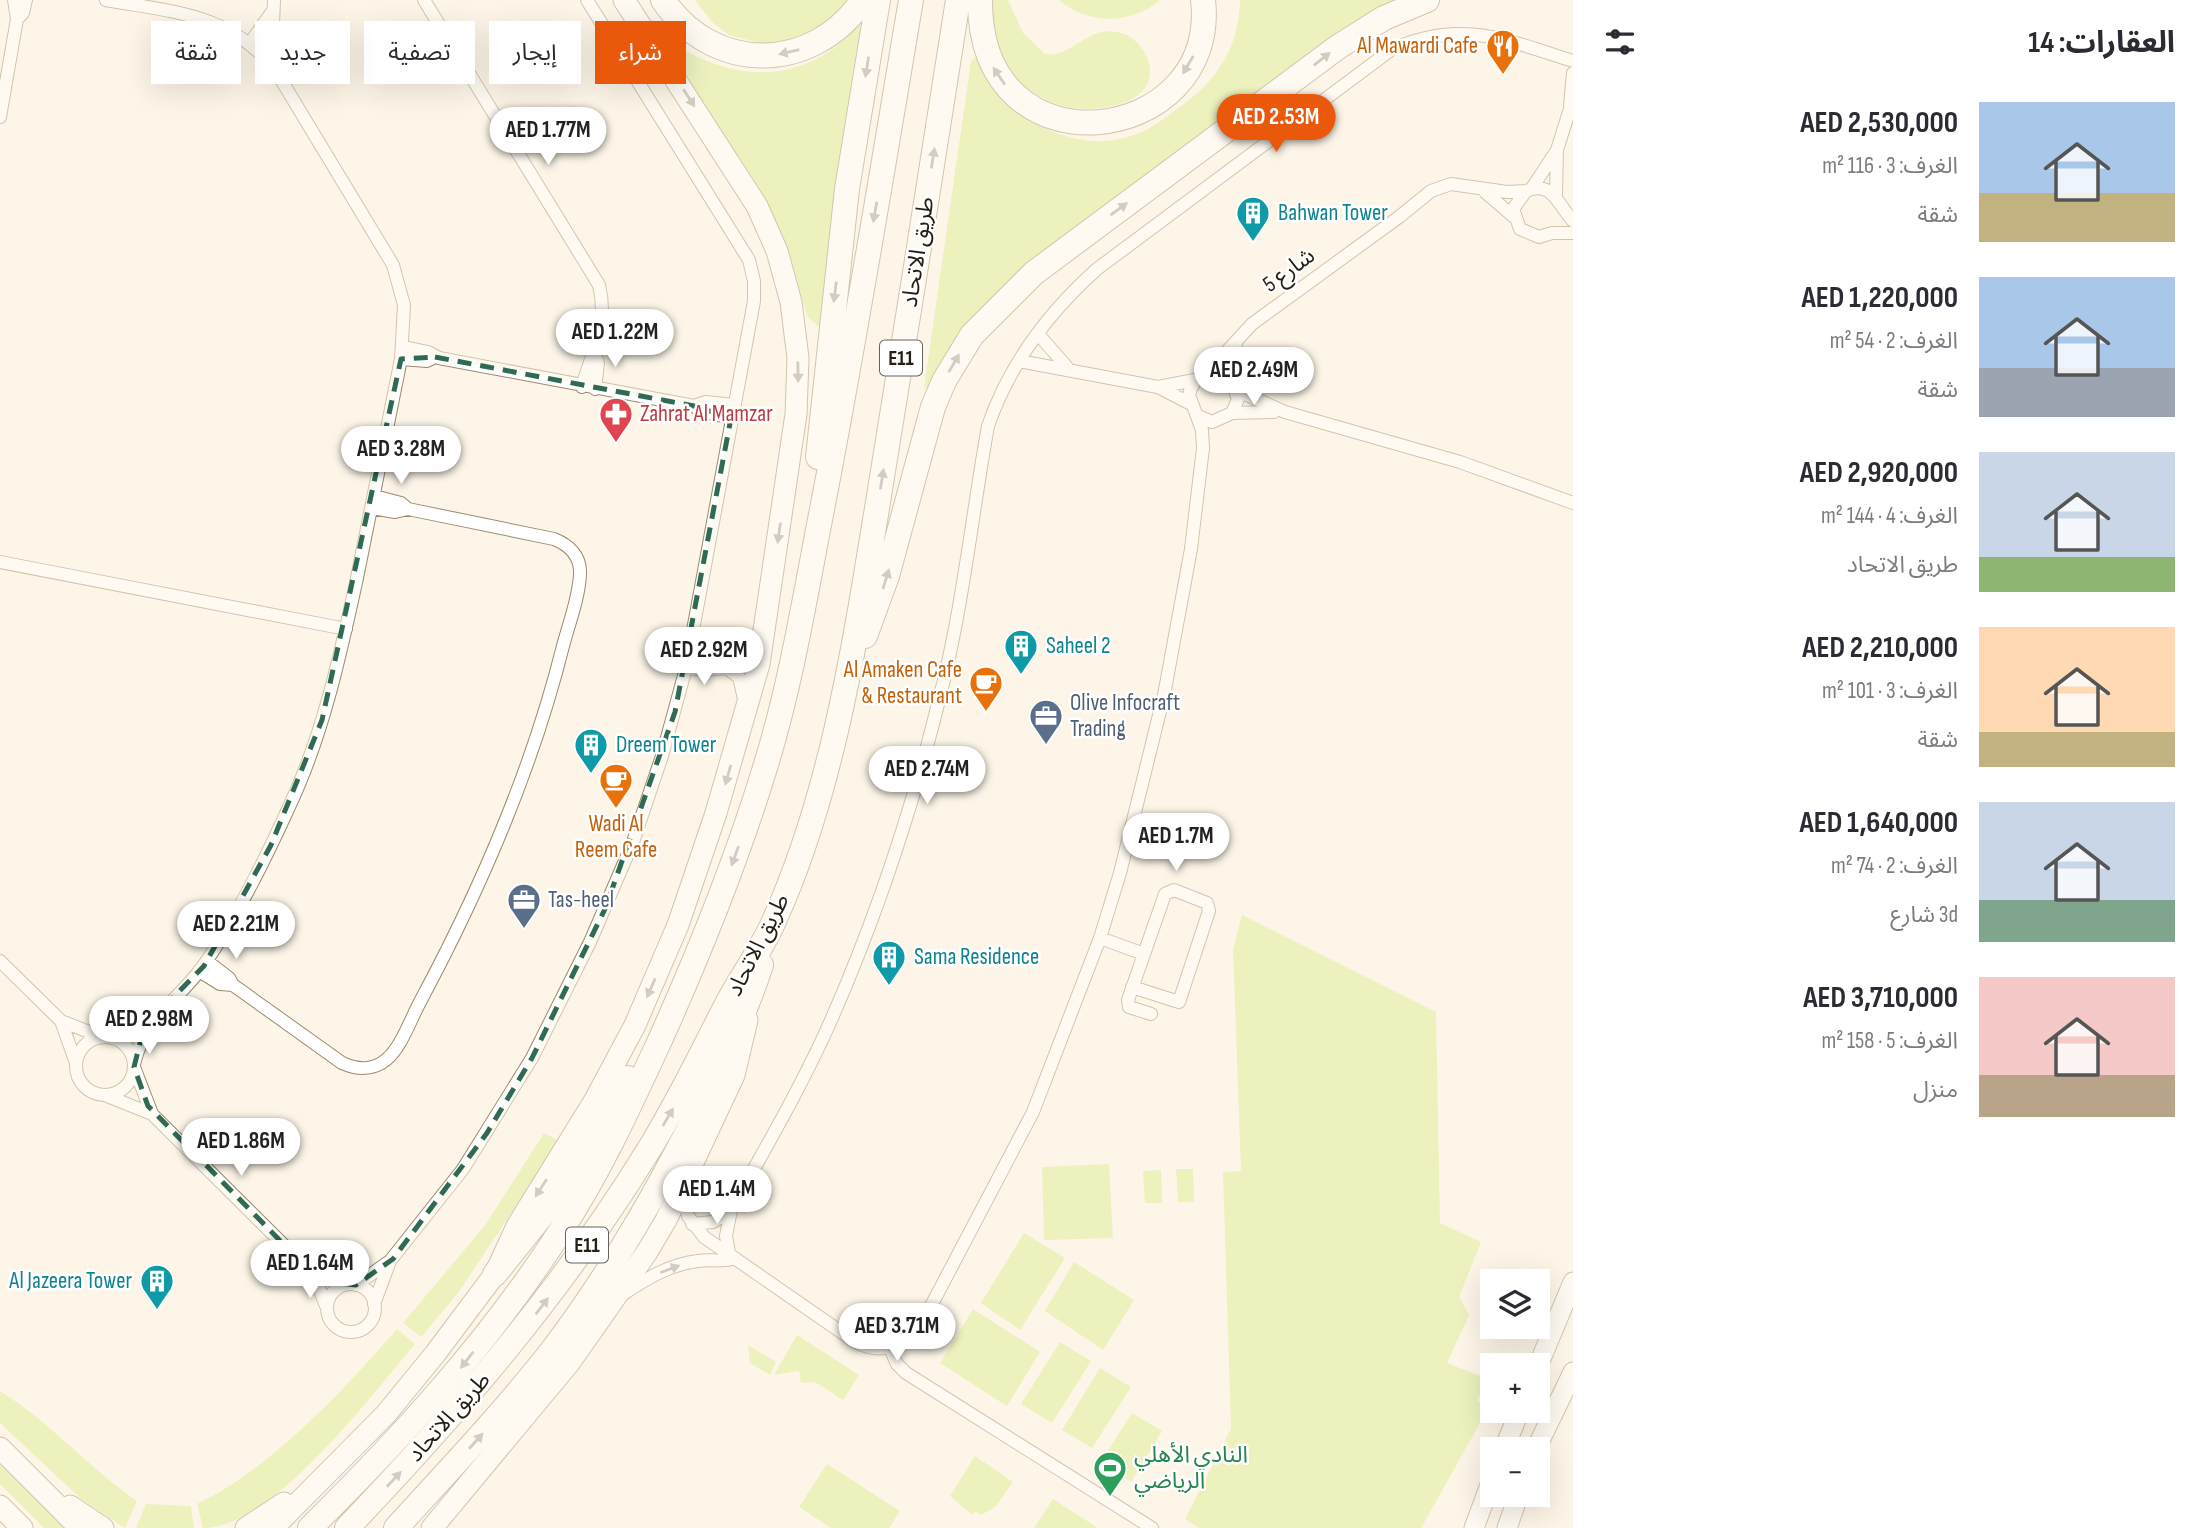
<!DOCTYPE html>
<html lang="ar">
<head>
<meta charset="utf-8">
<style>
  :root { --surface:#fff; --page:#f2f2f3; --text:#2b2b33; --muted:#7c7c81; --accent:#ea580c }
  body { margin:0; font-family:"Sofia Sans Condensed","Noto Sans Arabic",sans-serif; background:var(--page); color:var(--text); direction:rtl; height:100vh; display:flex; flex-direction:column; font-size:26px; white-space:nowrap }
  * { box-sizing:border-box; margin:0 }
  p { font-size:23px; color:var(--muted) }
  .icon { flex:none; width:38px; height:38px; fill:none; stroke:currentColor; stroke-width:2; stroke-linecap:round; stroke-linejoin:round }
  .map { position:relative; flex:1; overflow:hidden; direction:ltr }
  .panel { display:flex; flex-direction:column; background:var(--surface); width:630px }
  .panel>* { flex:none }
  .hud { position:absolute; left:21px; top:21px; width:665px; height:63px; direction:rtl; display:flex; gap:14px }
  .tools { position:absolute; left:1480px; top:1269px; display:grid; gap:14px }
  .tools a { display:grid; place-items:center; width:70px; height:70px; border-radius:0px; background:var(--surface); box-shadow:0 7px 28px #0002; font-size:35px }
  .price { position:absolute; translate:-50% -60px; padding:0 16px; border-radius:24px; background:#fff; color:#222; font-size:23px; line-height:46px; filter:drop-shadow(0 2px 4px #0008) }
  .price::after { content:''; position:absolute; left:50%; top:42px; width:21px; height:16px; margin-left:-10px; background:inherit; clip-path:polygon(0 0,100% 0,50% 100%) }
  .price.current { background:var(--accent); color:#fff }
  ul { padding:0; list-style:none }
  li { display:flex; align-items:center; gap:21px; height:175px; padding:0 28px }
  li span { display:grid; place-items:center; flex:none; width:196px; height:140px; border-radius:0px; color:#555 }
  li>.icon { margin-inline-start:auto }
  span .icon { width:84px; height:84px; fill:#fffc; stroke-width:1 }
  li b { font-size:30px }
  h2 { display:flex; justify-content:space-between; align-items:center; height:84px; padding:0 28px; font-size:30px }
  .pill { padding:0 24px; border-radius:0px; background:var(--surface); box-shadow:0 7px 28px #0002; font-size:24px; line-height:63px }
  .pill.current { background:var(--accent); color:#fff }
  main { display:flex; flex:1; min-height:0 }
  .map>svg:first-child { display:block }
  .grass { fill:#d8eb8d }
  .lines { fill:none; stroke-linecap:round; stroke-linejoin:round }
  .street-casing { stroke:#9c8a6c; stroke-width:14 }
  .secondary-casing { stroke:#9c8a6c; stroke-width:21 }
  .primary-casing { stroke:#9c8a6c; stroke-width:23 }
  .highway-casing { stroke:#9c8a6c; stroke-width:26 }
  .street { stroke:#fff; stroke-width:12 }
  .secondary { stroke:#fff; stroke-width:19 }
  .primary { stroke:#fff; stroke-width:21 }
  .highway { stroke:#fff; stroke-width:24 }
  .oneway { fill:#9d9a94 }
  .marked { fill:none; stroke:#2f6a54; stroke-width:5; stroke-dasharray:14 9; stroke-linejoin:round }
  .labels { text-anchor:middle; dominant-baseline:central; stroke-width:5; stroke-linejoin:round; paint-order:stroke }
  .shield { fill:#fff; stroke:#666259; stroke-width:2 }
  .shield-label { font-size:21px; font-weight:bold; fill:#251e12 }
  .food-label { font-size:23px; fill:#c56008; stroke:#fff; text-anchor:end }
  .culture-label { font-size:23px; fill:#0d838f; stroke:#fff; text-anchor:start }
  .street-label { font-size:23px; fill:#251e12; stroke:#fff }
  .health-label { font-size:23px; fill:#be3a42; stroke:#fff; text-anchor:start }
  .service-label { font-size:23px; fill:#4e5e75; stroke:#fff; text-anchor:start }
  .leisure-label { font-size:23px; fill:#27864d; stroke:#fff; text-anchor:start }
</style>
</head>
<body>
<main>
<section class="panel">
<h2>العقارات: 14<svg class="icon" aria-label="filters" viewBox="0 0 24 24"><path d="M4 7h16M4 17h16"/><circle cx="9" cy="7" r="2"/><circle cx="15" cy="17" r="2"/></svg></h2>
<ul>
<li><span style="background:linear-gradient(#a9c7e8 65%,#c2b280 0)"><svg class="icon" aria-label="home" viewBox="0 0 24 24"><path d="M3 11l9-7 9 7M6 9v11h12V9"/></svg></span><div><b>AED 2,530,000</b><p>الغرف: 3 · 116 m²</p><p>شقة</p></div></li>
<li><span style="background:linear-gradient(#a9c7e8 65%,#9aa5b1 0)"><svg class="icon" aria-label="home" viewBox="0 0 24 24"><path d="M3 11l9-7 9 7M6 9v11h12V9"/></svg></span><div><b>AED 1,220,000</b><p>الغرف: 2 · 54 m²</p><p>شقة</p></div></li>
<li><span style="background:linear-gradient(#c9d6e8 75%,#8fb573 0)"><svg class="icon" aria-label="home" viewBox="0 0 24 24"><path d="M3 11l9-7 9 7M6 9v11h12V9"/></svg></span><div><b>AED 2,920,000</b><p>الغرف: 4 · 144 m²</p><p>طريق الاتحاد</p></div></li>
<li><span style="background:linear-gradient(#ffd9b3 75%,#c2b280 0)"><svg class="icon" aria-label="home" viewBox="0 0 24 24"><path d="M3 11l9-7 9 7M6 9v11h12V9"/></svg></span><div><b>AED 2,210,000</b><p>الغرف: 3 · 101 m²</p><p>شقة</p></div></li>
<li><span style="background:linear-gradient(#c9d6e8 70%,#7fa58c 0)"><svg class="icon" aria-label="home" viewBox="0 0 24 24"><path d="M3 11l9-7 9 7M6 9v11h12V9"/></svg></span><div><b>AED 1,640,000</b><p>الغرف: 2 · 74 m²</p><p>3d شارع</p></div></li>
<li><span style="background:linear-gradient(#f6c9c9 70%,#b9a48a 0)"><svg class="icon" aria-label="home" viewBox="0 0 24 24"><path d="M3 11l9-7 9 7M6 9v11h12V9"/></svg></span><div><b>AED 3,710,000</b><p>الغرف: 5 · 158 m²</p><p>منزل</p></div></li>
</ul>
</section>
<div class="map">
<svg width="1573" height="1528" viewBox="0 0 1573 1528">
  <rect width="100%" height="100%" fill="#fdf5e8"/>
  <path class="grass" d="M695 0H853L825 28 772 46 729 35 713 23Z
    M991 0H1008L1023 33 1045 54C1073 59 1089 21 1124 34 1135 38 1144 49 1148 60 1163 106 1092 114 1063 106 1038 99 1013 81 1001 58 993 43 994 17 991 0Z
    M1059 0H1160C1131 25 1088 25 1059 0Z
    M1240 0H1395L1333 35 1029 263 968 323 929 387 924 388 971 61 977 56C1003 116 1074 160 1139 133 1154 127 1167 116 1180 107 1217 80 1239 48 1240 0Z
    M858 26H861L840 152 819 327 807 316 791 258 755 181 658 38 661 35C725 82 801 90 858 26Z
    M1242 915 1436 1012 1440 1223 1481 1242 1459 1297 1469 1315 1447 1363 1488 1379 1477 1401 1489 1407 1421 1528H1199L1185 1519 1231 1429 1223 1172 1241 1171 1233 949Z
    M544 1133 559 1141 458 1293 421 1337 403 1323 486 1224Z
    M1109 1164 1113 1238 1044 1240 1042 1167Z
    M1176 1169H1193L1194 1202H1178Z
    M1161 1170 1162 1203H1145L1143 1171Z
    M1024 1233 1065 1258 1020 1330 981 1303Z
    M1074 1262 1134 1300 1103 1350 1045 1311Z
    M973 1309 1040 1352 1007 1406 940 1363Z
    M397 1329 415 1344C371 1395 273 1528 203 1528L197 1504C268 1471 345 1389 397 1329Z
    M797 1335 859 1375 843 1400 815 1382 801 1383 799 1371 774 1375Z
    M1060 1342 1091 1361 1052 1423 1021 1404Z
    M748 1345 776 1362 770 1375 750 1363Z
    M1100 1368 1131 1387 1092 1448 1062 1430Z
    M0 1391C50 1422 88 1467 137 1501L125 1528 81 1499 0 1423Z
    M1132 1413 1162 1431 1131 1482 1100 1463Z
    M975 1456 1013 1482 995 1507 981 1515 975 1511 972 1515 950 1496Z
    M827 1464 900 1511 889 1528H831L799 1507Z
    M0 1465 66 1528H44L0 1484Z
    M1053 1499 1098 1528H1034Z
    M146 1504 191 1506 194 1528H136Z"/>
  <g class="lines">
    <defs>
      <path id="street" d="M14 0 17 19
        M106 0C172 12 228 13 274 68L393 265 404 305 401 359C387 432 372 505 357 578 340 656 323 735 289 807 265 860 238 914 206 962 178 1003 147 1012 134 1064
        M424 0 599 285C609 327 592 350 582 387
        M250 43 272 12
        M260 52 273 25 274 0
        M1570 106 1573 73
        M0 117 17 19 23 13 26 0
        M1532 188 1557 150 1573 99
        M1485 192 1514 217
        M1556 195 1557 150
        M1573 221C1558 205 1553 180 1526 191L1513 209 1520 229 1539 237 1552 233H1573
        M1038 334 1067 367
        M404 347 428 352 439 358 694 406 700 411 731 418
        M401 359 427 361 435 357
        M1019 361 1158 387 1189 403
        M1207 373 1252 324 1399 217 1431 191 1451 184 1507 192 1526 191
        M1231 380 1236 343
        M1158 387 1195 380
        M595 389 598 363 595 355
        M1238 391 1285 412 1460 462 1573 503
        M694 406 706 402 734 405
        M1232 413 1274 412
        M374 496 401 503 408 509
        M0 562 346 629
        M689 655 711 662 717 668
        M725 667 739 677 744 699
        M686 668C710 671 749 672 755 643
        M1100 938 1144 954
        M0 961 61 1021 102 1037
        M207 961 229 978 233 985 342 1063C358 1070 373 1071 387 1059 402 1046 411 1018 421 1000 481 888 532 770 563 646 569 623 579 598 580 574 581 556 569 545 554 539L408 509 395 512 372 508
        M199 971 220 984 233 985
        M1132 987 1179 1002 1209 911 1207 903 1174 890 1165 894 1128 1000 1129 1007 1151 1014
        M61 1021 76 1063
        M107 1037 154 1017
        M76 1066a29 29 0 1 1 58 0a29 29 0 1 1-58 0Z
        M134 1067 152 1114 314 1275 326 1306
        M107 1096 152 1114
        M683 1190 688 1216 704 1237 854 1341C880 1356 903 1347 921 1325L1033 1112 1100 938 1120 873 1164 695 1191 549 1203 448 1202 430 1189 395C1194 373 1214 367 1231 380L1238 399 1232 413 1212 422 1198 416
        M692 1224 713 1222 731 1211
        M729 1253 726 1236 731 1210C766 1147 803 1084 832 1018 878 913 914 803 941 692 963 605 972 515 988 426 1009 365 1049 312 1097 269L1391 50C1460 18 1506 40 1573 61
        M327 1308a24 24 0 1 1 48 0a24 24 0 1 1-48 0Z
        M356 1285 387 1263
        M625 1293C647 1278 671 1264 698 1261 709 1259 721 1262 732 1259
        M374 1304 390 1261 463 1169 532 1058 590 942 633 842 662 756 686 668 754 301V281L749 260 587 0
        M850 1331C875 1344 900 1339 918 1317
        M890 1348 897 1364 906 1373 1152 1528"/>
      <path id="secondary" d="M1538 1366 1573 1282
        M1504 1449 1520 1410
        M1536 1449 1573 1372
        M1474 1528 1493 1477
        M1507 1528 1519 1494"/>
      <path id="primary" d="M0 1448 80 1528
        M0 1506 22 1528
        M70 1506 103 1528
        M246 1528 284 1503
        M273 1528 386 1414 435 1354 495 1274 517 1226 595 1100 635 1025 678 925 716 813 759 664 796 414 798 358 791 302 777 251 757 206 624 0
        M432 1528 570 1362 647 1252 666 1220 734 1075 747 1020"/>
      <path id="highway" d="M663 0C713 74 812 74 863 0
        M980 0C979 180 1220 146 1203 0
        M818 457 847 189 878 0
        M865 636 887 576 933 407 944 381 972 335 1034 273 1338 47 1384 18 1427 0
        M495 1274 555 1199 628 1078
        M310 1528C402 1437 489 1342 560 1232 600 1171 630 1105 661 1038 700 951 736 862 764 771 792 682 806 590 824 499 856 333 883 166 911 0
        M347 1528C459 1411 563 1289 648 1151 678 1103 702 1052 728 1002 742 975 762 949 774 921 833 791 855 642 878 502 906 335 931 167 958 0
        M396 1528C449 1470 503 1413 551 1352 609 1276 657 1193 700 1107 723 1061 745 1014 761 965"/>
    </defs>
    <use href="#street" class="street-casing"/>
    <use href="#secondary" class="secondary-casing"/>
    <use href="#primary" class="primary-casing"/>
    <use href="#highway" class="highway-casing"/>
    <use href="#street" class="street"/>
    <use href="#secondary" class="secondary"/>
    <use href="#primary" class="primary"/>
    <use href="#highway" class="highway"/>
  </g>
  <defs><path id="oneway-solid" d="M-6-.8H1V-3.2L6.5 0L1 3.2V.8H-6Z" transform="scale(1.75)"/></defs>
  <g class="oneway">
    <use href="#oneway-solid" transform="translate(789 52) rotate(167)"/>
    <use href="#oneway-solid" transform="translate(1322 59) rotate(-38)"/>
    <use href="#oneway-solid" transform="translate(1188 65) rotate(120)"/>
    <use href="#oneway-solid" transform="translate(867 67) rotate(99)"/>
    <use href="#oneway-solid" transform="translate(999 76) rotate(-124)"/>
    <use href="#oneway-solid" transform="translate(689 98) rotate(57)"/>
    <use href="#oneway-solid" transform="translate(933 158) rotate(-81)"/>
    <use href="#oneway-solid" transform="translate(1119 209) rotate(-36)"/>
    <use href="#oneway-solid" transform="translate(875 212) rotate(100)"/>
    <use href="#oneway-solid" transform="translate(835 292) rotate(97)"/>
    <use href="#oneway-solid" transform="translate(954 363) rotate(-60)"/>
    <use href="#oneway-solid" transform="translate(798 372) rotate(89)"/>
    <use href="#oneway-solid" transform="translate(882 479) rotate(-81)"/>
    <use href="#oneway-solid" transform="translate(779 533) rotate(98)"/>
    <use href="#oneway-solid" transform="translate(886 579) rotate(-73)"/>
    <use href="#oneway-solid" transform="translate(728 775) rotate(106)"/>
    <use href="#oneway-solid" transform="translate(735 856) rotate(110)"/>
    <use href="#oneway-solid" transform="translate(651 988) rotate(114)"/>
    <use href="#oneway-solid" transform="translate(668 1117) rotate(-60)"/>
    <use href="#oneway-solid" transform="translate(541 1188) rotate(123)"/>
    <use href="#oneway-solid" transform="translate(670 1269) rotate(-21)"/>
    <use href="#oneway-solid" transform="translate(542 1306) rotate(-53)"/>
    <use href="#oneway-solid" transform="translate(467 1360) rotate(128)"/>
    <use href="#oneway-solid" transform="translate(476 1441) rotate(-48)"/>
    <use href="#oneway-solid" transform="translate(394 1479) rotate(-47)"/>
  </g>
  <path d="M0 0H1573V1528H0ZM435 357 694 406 731 418 675 712 605 909 532 1058 487 1133 393 1259 356 1285 338 1283 305 1266 148 1106 134 1067 141 1039 154 1017 204 966 271 845 322 720 401 359Z" fill="#fdf5e8" fill-opacity=".55" fill-rule="evenodd"/>
  <path class="marked" d="M435 357 694 406 731 418 675 712 605 909 532 1058 487 1133 393 1259 356 1285 338 1283 305 1266 148 1106 134 1067 141 1039 154 1017 204 966 271 845 322 720 401 359Z"/>
  <defs>
    <symbol id="restaurant-pin" viewBox="-11 -11 22 30"><path d="M0 17L-7.5 6A9.5 9.5 0 1 1 7.5 6Z" fill="#e8710a" stroke="#fff"/><path d="M-5-6h1v4h1v-4h1v4h1v-4h1v5L-1.5 .5V6h-2V.5L-5-1ZM5-6V6H3V1.5H1.5Q1.5-4 5-6Z" fill="#fff"/></symbol>
    <symbol id="building-pin" viewBox="-11 -11 22 30"><path d="M0 17L-7.5 6A9.5 9.5 0 1 1 7.5 6Z" fill="#0f9aa8" stroke="#fff"/><path d="M-4-6H4V6H1V3H-1V6H-4ZM-2.5-4.3h1.7v1.8h-1.7ZM.8-4.3h1.7v1.8H.8ZM-2.5-1h1.7V.8h-1.7ZM.8-1h1.7V.8H.8Z" fill="#fff"/></symbol>
    <symbol id="pharmacy-pin" viewBox="-11 -11 22 30"><path d="M0 17L-7.5 6A9.5 9.5 0 1 1 7.5 6Z" fill="#e0444e" stroke="#fff"/><path d="M-2-6h4v4h4v4h-4v4h-4v-4h-4v-4h4Z" fill="#fff"/></symbol>
    <symbol id="cafe-pin" viewBox="-11 -11 22 30"><path d="M0 17L-7.5 6A9.5 9.5 0 1 1 7.5 6Z" fill="#e8710a" stroke="#fff"/><path d="M-5.5-4.5H6V0H3Q3 3.5 0 3.5H-2.5Q-5.5 3.5-5.5 0ZM3-3.2v2h1.7v-2ZM-6 4.5H4V6H-6Z" fill="#fff"/></symbol>
    <symbol id="office-pin" viewBox="-11 -11 22 30"><path d="M0 17L-7.5 6A9.5 9.5 0 1 1 7.5 6Z" fill="#5c6f8a" stroke="#fff"/><path d="M-6-3h4V-5.5h4V-3h4V5H-6ZM-1-4.5V-3h2v-1.5ZM-6 0V1H6V0Z" fill="#fff"/></symbol>
    <symbol id="stadium-pin" viewBox="-11 -11 22 30"><path d="M0 17L-7.5 6A9.5 9.5 0 1 1 7.5 6Z" fill="#2e9e5b" stroke="#fff"/><path d="M0-5a6.5 5 0 1 0 0 10a6.5 5 0 1 0 0-10ZM-3.5-1.8h7v3.6h-7Z" fill="#fff"/></symbol>
  </defs>
  <g fill-rule="evenodd">
    <use href="#restaurant-pin" x="1484" y="27" width="38" height="52"/>
    <use href="#building-pin" x="1234" y="194" width="38" height="52"/>
    <use href="#pharmacy-pin" x="597" y="395" width="38" height="52"/>
    <use href="#building-pin" x="1002" y="627" width="38" height="52"/>
    <use href="#cafe-pin" x="967" y="664" width="38" height="52"/>
    <use href="#office-pin" x="1027" y="697" width="38" height="52"/>
    <use href="#building-pin" x="572" y="726" width="38" height="52"/>
    <use href="#cafe-pin" x="597" y="761" width="38" height="52"/>
    <use href="#office-pin" x="505" y="881" width="38" height="52"/>
    <use href="#building-pin" x="870" y="938" width="38" height="52"/>
    <use href="#building-pin" x="138" y="1262" width="38" height="52"/>
    <use href="#stadium-pin" x="1091" y="1449" width="38" height="52"/>
  </g>
  <g class="labels">
    <g class="shield">
      <rect x="880" y="340.5" width="42" height="35" rx="5"/>
      <rect x="566" y="1227.5" width="42" height="35" rx="5"/>
    </g>
    <g class="shield-label">
      <text x="901" y="358">E11</text>
      <text x="587" y="1245">E11</text>
    </g>
    <g class="food-label">
      <text x="1478" y="46">Al Mawardi Cafe</text>
      <text x="962" y="670">Al Amaken Cafe<tspan x="962" dy="26">&amp; Restaurant</tspan></text>
      <text x="616" y="824" text-anchor="middle">Wadi Al<tspan x="616" dy="26">Reem Cafe</tspan></text>
    </g>
    <g class="culture-label">
      <text x="1278" y="213">Bahwan Tower</text>
      <text x="1046" y="646">Saheel 2</text>
      <text x="616" y="745">Dreem Tower</text>
      <text x="914" y="957">Sama Residence</text>
      <text x="132" y="1281" text-anchor="end">Al Jazeera Tower</text>
    </g>
    <g class="street-label">
      <text transform="translate(918 252) rotate(-81)">طريق الاتحاد</text>
      <text transform="translate(1289 270) rotate(-36)">شارع 5</text>
      <text transform="translate(758 945) rotate(-63)">طريق الاتحاد</text>
      <text transform="translate(449 1417) rotate(-48)">طريق الاتحاد</text>
    </g>
    <g class="health-label">
      <text x="640" y="414">Zahrat Al Mamzar</text>
    </g>
    <g class="service-label">
      <text x="1070" y="703">Olive Infocraft<tspan x="1070" dy="26">Trading</tspan></text>
      <text x="548" y="900">Tas-heel</text>
    </g>
    <g class="leisure-label">
      <text x="1134" y="1455">النادي الأهلي<tspan x="1134" dy="26">الرياضي</tspan></text>
    </g>
  </g>
</svg>
<div class="tools">
<a><svg class="icon" aria-label="layers" viewBox="0 0 24 24"><path d="M12 4l9 5-9 5-9-5zM3 14l9 5 9-5"/></svg></a>
<a>+</a>
<a>−</a>
</div>
<b class="price current" style="left:1276px;top:154px">AED 2.53M</b>
<b class="price" style="left:548px;top:167px">AED 1.77M</b>
<b class="price" style="left:615px;top:369px">AED 1.22M</b>
<b class="price" style="left:1254px;top:407px">AED 2.49M</b>
<b class="price" style="left:401px;top:486px">AED 3.28M</b>
<b class="price" style="left:704px;top:687px">AED 2.92M</b>
<b class="price" style="left:927px;top:806px">AED 2.74M</b>
<b class="price" style="left:1176px;top:873px">AED 1.7M</b>
<b class="price" style="left:236px;top:961px">AED 2.21M</b>
<b class="price" style="left:149px;top:1056px">AED 2.98M</b>
<b class="price" style="left:241px;top:1178px">AED 1.86M</b>
<b class="price" style="left:717px;top:1226px">AED 1.4M</b>
<b class="price" style="left:310px;top:1300px">AED 1.64M</b>
<b class="price" style="left:897px;top:1363px">AED 3.71M</b>
<div class="hud">
<a class="pill current">شراء</a>
<a class="pill">إيجار</a>
<a class="pill">تصفية</a>
<a class="pill">جديد</a>
<a class="pill">شقة</a>
</div>
</div>
</main>
</body>
</html>
